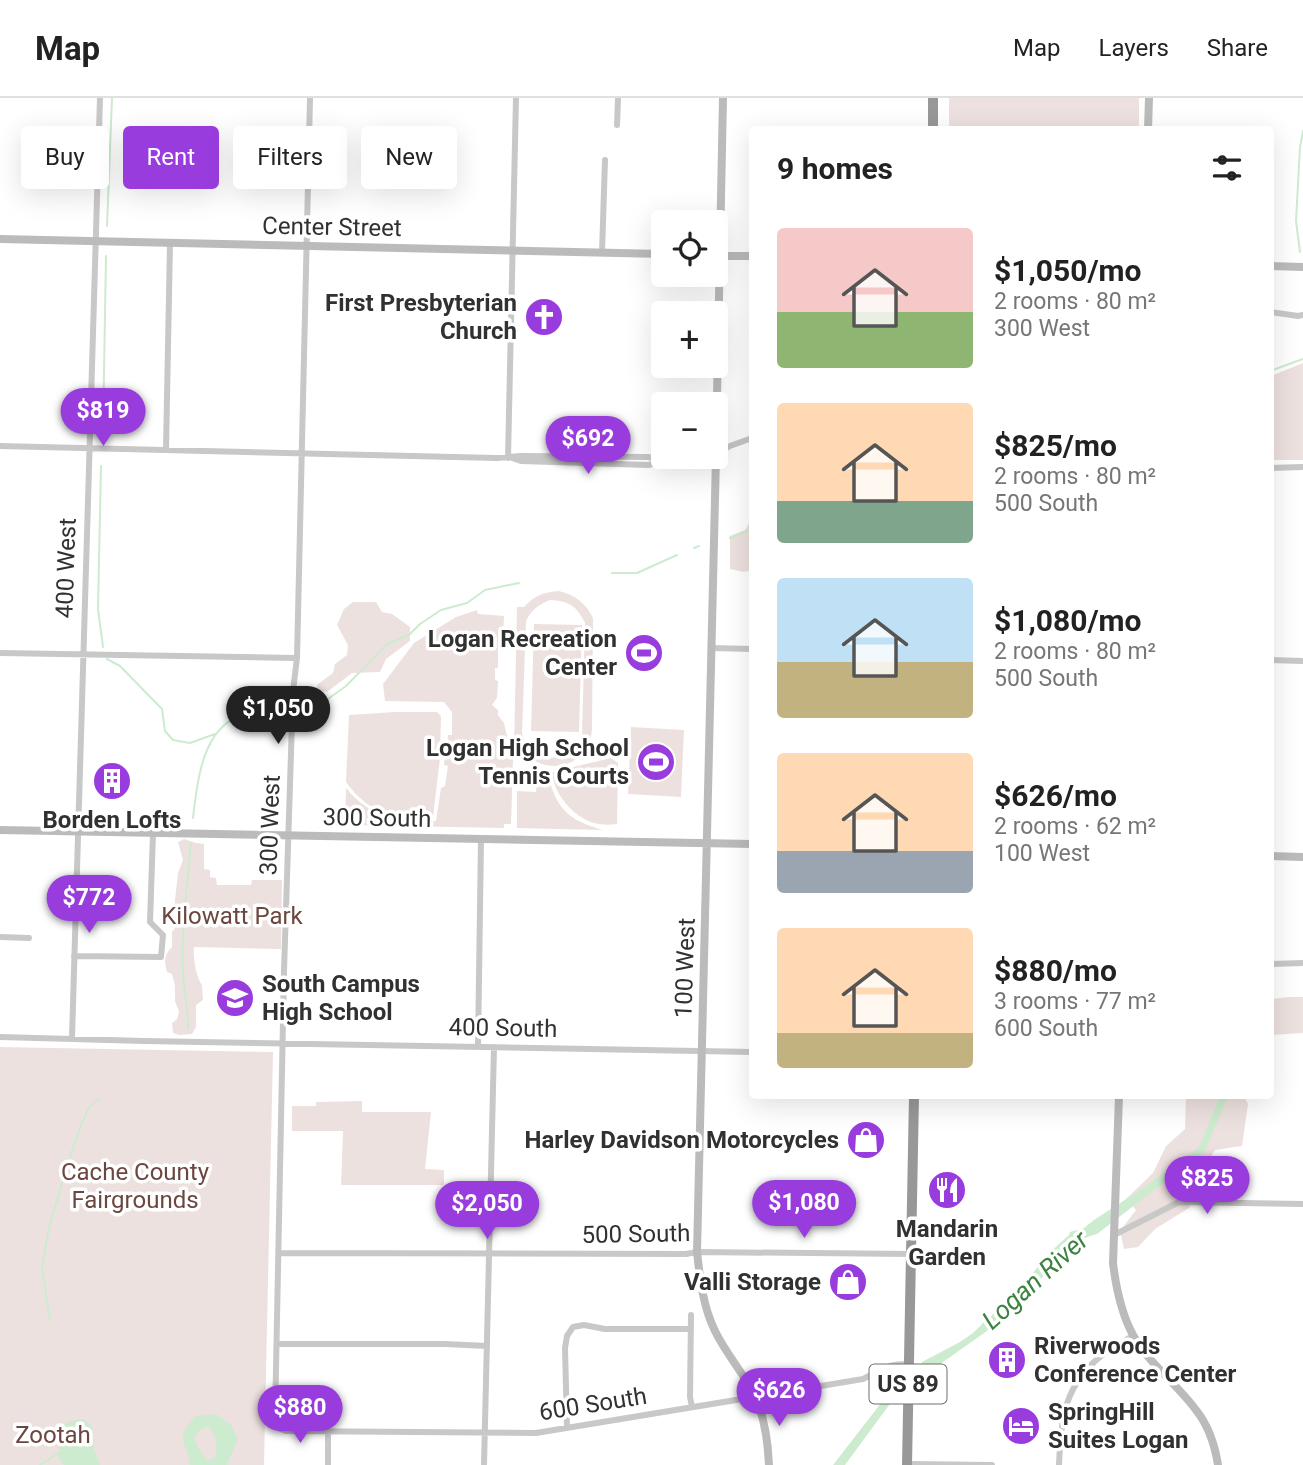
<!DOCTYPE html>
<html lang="en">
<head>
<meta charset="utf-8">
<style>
  :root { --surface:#fff; --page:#f2f2f2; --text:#222; --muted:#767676; --line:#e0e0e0; --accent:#993cde }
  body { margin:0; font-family:Roboto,sans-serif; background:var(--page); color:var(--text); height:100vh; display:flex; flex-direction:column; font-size:26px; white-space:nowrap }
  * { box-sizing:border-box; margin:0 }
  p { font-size:23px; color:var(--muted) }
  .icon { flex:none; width:38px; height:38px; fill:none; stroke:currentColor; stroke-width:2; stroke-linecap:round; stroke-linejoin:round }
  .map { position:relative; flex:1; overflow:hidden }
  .details { position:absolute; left:749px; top:28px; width:525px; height:973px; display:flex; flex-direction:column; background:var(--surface); border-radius:7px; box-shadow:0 7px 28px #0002 }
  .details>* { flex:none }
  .top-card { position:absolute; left:21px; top:28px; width:623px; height:63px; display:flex; gap:14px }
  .fabs { position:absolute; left:651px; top:112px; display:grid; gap:14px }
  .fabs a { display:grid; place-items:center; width:77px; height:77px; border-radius:7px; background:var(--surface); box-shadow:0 7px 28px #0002; font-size:35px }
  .price { position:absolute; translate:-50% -60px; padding:0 16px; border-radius:24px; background:var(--accent); color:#fff; font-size:23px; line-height:46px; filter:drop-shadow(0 2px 4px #0008) }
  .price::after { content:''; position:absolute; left:50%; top:42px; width:21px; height:16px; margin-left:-10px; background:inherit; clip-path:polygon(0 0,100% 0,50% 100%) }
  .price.on { background:#222; color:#fff }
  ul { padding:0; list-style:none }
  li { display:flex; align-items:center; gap:21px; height:175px; padding:0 28px }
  li span { display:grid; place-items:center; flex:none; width:196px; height:140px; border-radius:7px; color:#555 }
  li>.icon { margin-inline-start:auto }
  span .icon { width:84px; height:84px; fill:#fffc; stroke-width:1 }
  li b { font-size:30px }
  h2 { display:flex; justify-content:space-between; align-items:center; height:84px; padding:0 28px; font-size:30px }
  .pill { padding:0 24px; border-radius:7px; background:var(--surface); box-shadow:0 7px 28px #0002; font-size:24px; line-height:63px }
  .pill.on { background:var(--accent); color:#fff }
  header { display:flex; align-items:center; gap:42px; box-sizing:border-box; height:98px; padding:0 35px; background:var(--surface); border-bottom:2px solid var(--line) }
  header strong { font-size:33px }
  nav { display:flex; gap:38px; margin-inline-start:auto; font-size:24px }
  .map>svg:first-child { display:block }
  .green { fill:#ede1df; fill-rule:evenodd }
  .water { fill:#cdebce; fill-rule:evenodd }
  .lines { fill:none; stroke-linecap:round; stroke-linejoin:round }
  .stream { stroke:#cdebce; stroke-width:2 }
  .street { stroke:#c8c8c8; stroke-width:6 }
  .secondary { stroke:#bbb; stroke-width:8 }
  .highway { stroke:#989898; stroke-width:10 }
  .labels { text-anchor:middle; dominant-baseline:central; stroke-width:7; stroke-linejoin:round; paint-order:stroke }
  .shield { fill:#fff; stroke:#6f6f6f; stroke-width:2 }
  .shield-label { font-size:23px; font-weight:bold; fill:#313131 }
  .street-label { font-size:24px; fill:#313131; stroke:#fff }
  .poi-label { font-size:24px; font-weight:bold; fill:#313131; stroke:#fff; text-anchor:end }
  .park-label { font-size:24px; fill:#6b473f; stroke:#fff }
  .water-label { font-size:26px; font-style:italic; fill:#3c833f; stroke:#fff }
</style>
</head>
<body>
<header>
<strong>Map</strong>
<nav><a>Map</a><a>Layers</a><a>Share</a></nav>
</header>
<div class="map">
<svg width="1303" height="1367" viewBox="0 0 1303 1367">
  <rect width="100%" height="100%" fill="#fff"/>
  <path class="green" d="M949 0H1139V31H949Z
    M1303 265V362H1271V278Z
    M752 421V472L744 474 730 471V438L745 432Z
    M559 493C575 497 586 505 593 520L592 632C588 670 546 680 521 652H514L517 509H524C534 498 543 494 559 493ZM550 502C569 503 577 508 585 525L582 637C573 661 542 669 526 646 526 646 522 636 522 635L526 523C532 511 538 507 550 502Z
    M353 504H376L382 514 392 516 410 529V543L386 561 380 574 352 575 327 594 316 592 318 586 333 575 335 566 347 557 348 547 337 527 344 511Z
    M477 512 478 516 504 518 503 540 498 541V570H495V582L498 583 497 600 492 607 498 612V617L504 625 513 663 511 726H504V730L345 727 346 690C372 721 397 724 436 723L441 690 445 688 448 668 444 667 445 647H447L448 637H452V614L444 604 385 603 383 586 414 545 456 519Z
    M534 526 582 527 579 634 531 633Z
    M395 614H437L441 618 440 660 433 719C396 720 369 717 346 684L349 617Z
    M631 629 684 632 681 699 628 696Z
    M611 660 618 665 617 726C609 727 602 727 594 725 573 719 553 695 552 674Z
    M537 683 550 684C558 714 574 724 603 732L517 730V693L536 694Z
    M184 741 196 745 204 746V771L210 772V779L216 780 217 787H251L252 782H282L281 851 194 849C193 860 196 879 202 887L203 902 196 907V929L192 936 179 937 173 935 172 925 177 921 179 914 175 903V888L172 876 167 874C164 863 164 857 172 849V834L178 826V816L174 811 178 775 183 762 178 744Z
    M1290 899H1303V935L1271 937V901Z
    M0 949 273 954 264 1367H0Z
    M1186 998H1244L1248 1006 1242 1048 1215 1052 1203 1071 1189 1110 1155 1131 1138 1149 1124 1151 1120 1133 1136 1112 1126 1101 1153 1075 1166 1048 1185 1031Z
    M362 1003V1014H431L425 1071 444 1072V1087H341L343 1033H292V1008H316V1004Z"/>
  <path class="water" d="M1220 998H1228L1205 1053 1097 1136C1080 1140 1065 1151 1054 1164 1047 1172 1045 1181 1034 1184L1033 1188 1027 1190 1024 1194 1025 1197 1021 1200 1017 1208 1008 1218 922 1279V1264L960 1244 973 1235 985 1223 990 1220 994 1214 1002 1210 1020 1186 1032 1176 1046 1158 1069 1137 1070 1134 1084 1130 1094 1122 1140 1092 1199 1049Z
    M895 1287V1299L845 1367H833Z
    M216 1316 231 1327 238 1341 227 1367H190C187 1340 173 1345 195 1318ZM208 1328C217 1337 218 1348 215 1360L207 1362 198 1350 194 1339 200 1332Z
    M83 1321 92 1328 94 1351 100 1367H64L59 1361V1348L52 1336C61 1326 69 1323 83 1321Z"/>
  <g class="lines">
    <path class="stream" d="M107 128 112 0
      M1300 154 1296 123 1300 49 1303 33
      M1270 273 1303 261
      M103 332 106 158
      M101 368 98 511 103 549
      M730 440 752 431
      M694 450 699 448
      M612 475H637L677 457
      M107 561 120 568 162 611 165 633 173 642 190 645 215 636
      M303 611 313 609 328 601 346 588 386 547 410 536 420 526 441 512 467 505 485 492 519 485
      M193 720C197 684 202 630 242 617 254 613 268 613 280 611
      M188 930C188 911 184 893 183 874 181 831 187 789 191 746
      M50 1223 42 1170 49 1130 69 1061 81 1027 89 1009 100 1001
      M40 1367 60 1354"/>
    <path class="street" d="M310 0 297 560 293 593 284 873 275 1320 278 1330 286 1333 536 1335 863 1281C884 1271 884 1266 909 1266
      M617 27 618 0
      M602 155 605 62
      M1270 214 1298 218 1303 217
      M0 348 496 360 521 358 648 359 668 363
      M166 352 170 145
      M716 356 730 348 752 340
      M508 360 516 0
      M512 360 521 363 648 367 668 363 696 364 710 359
      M1270 370 1303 369
      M712 550 752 551
      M0 555 297 560
      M1270 562 1303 563
      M0 839 29 840
      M74 858 161 859 163 837 150 824 153 735
      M1272 866 1303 865
      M0 939 144 943 752 954
      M72 940 100 0
      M478 949 481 741
      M1114 1137 1179 1104 1303 1106
      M279 1155 686 1156 697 1154 911 1156
      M691 1217 690 1299 692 1309
      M277 1246H445L487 1248
      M567 1330 565 1250 567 1238 573 1229 584 1227 605 1231H691
      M907 1366 992 1367
      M328 1367V1334
      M484 1367 494 949
      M1059 1367C1061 1320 1064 1285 1105 1255 1114 1249 1124 1244 1133 1237"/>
    <path class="secondary" d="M1148 32 1149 0
      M0 141 663 156
      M717 158H752
      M1270 168 1303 169
      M716 349 723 0
      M716 359 697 1154C700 1181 703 1209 715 1233 726 1256 745 1277 755 1298 764 1318 768 1345 769 1367
      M0 732 752 746
      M1270 758 1303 759
      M1119 998 1113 1165C1116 1190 1121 1215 1133 1237 1149 1266 1177 1286 1196 1312 1208 1327 1215 1348 1218 1367"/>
    <path class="highway" d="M933 32V0
      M907 1367 914 998"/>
  </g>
  <defs>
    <symbol id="church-disc" viewBox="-11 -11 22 22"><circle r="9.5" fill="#993cde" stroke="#fff"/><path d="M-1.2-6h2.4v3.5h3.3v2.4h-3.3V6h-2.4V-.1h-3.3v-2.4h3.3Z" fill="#fff"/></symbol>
    <symbol id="stadium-disc" viewBox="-11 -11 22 22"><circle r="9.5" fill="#993cde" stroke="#fff"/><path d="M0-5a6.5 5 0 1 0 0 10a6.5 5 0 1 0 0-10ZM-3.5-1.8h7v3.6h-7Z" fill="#fff"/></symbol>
    <symbol id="building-disc" viewBox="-11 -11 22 22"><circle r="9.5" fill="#993cde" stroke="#fff"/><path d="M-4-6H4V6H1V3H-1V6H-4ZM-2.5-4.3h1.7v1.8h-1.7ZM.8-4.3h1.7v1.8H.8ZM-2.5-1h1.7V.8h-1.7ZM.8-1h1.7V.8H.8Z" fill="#fff"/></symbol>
    <symbol id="school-disc" viewBox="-11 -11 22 22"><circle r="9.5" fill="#993cde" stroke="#fff"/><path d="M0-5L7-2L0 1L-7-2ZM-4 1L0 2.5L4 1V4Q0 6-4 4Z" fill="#fff"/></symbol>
    <symbol id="shop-disc" viewBox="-11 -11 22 22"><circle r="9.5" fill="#993cde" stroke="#fff"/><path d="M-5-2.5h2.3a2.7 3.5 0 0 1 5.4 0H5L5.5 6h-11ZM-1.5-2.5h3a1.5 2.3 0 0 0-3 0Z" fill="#fff"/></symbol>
    <symbol id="restaurant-disc" viewBox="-11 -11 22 22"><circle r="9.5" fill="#993cde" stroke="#fff"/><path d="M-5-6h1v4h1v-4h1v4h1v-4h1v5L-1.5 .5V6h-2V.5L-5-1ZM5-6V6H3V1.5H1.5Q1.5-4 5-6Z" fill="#fff"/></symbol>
    <symbol id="hotel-disc" viewBox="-11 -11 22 22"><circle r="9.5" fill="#993cde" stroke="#fff"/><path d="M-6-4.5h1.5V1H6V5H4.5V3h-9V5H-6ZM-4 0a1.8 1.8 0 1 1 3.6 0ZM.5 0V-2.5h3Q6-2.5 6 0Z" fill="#fff"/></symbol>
  </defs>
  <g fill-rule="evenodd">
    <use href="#church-disc" x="522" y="197" width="44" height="44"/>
    <use href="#stadium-disc" x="622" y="533" width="44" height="44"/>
    <use href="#stadium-disc" x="634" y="642" width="44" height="44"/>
    <use href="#building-disc" x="90" y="661" width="44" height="44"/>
    <use href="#school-disc" x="213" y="878" width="44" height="44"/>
    <use href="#shop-disc" x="844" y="1020" width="44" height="44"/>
    <use href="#restaurant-disc" x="925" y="1070" width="44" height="44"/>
    <use href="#shop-disc" x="826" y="1162" width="44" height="44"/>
    <use href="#building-disc" x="985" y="1240" width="44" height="44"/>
    <use href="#hotel-disc" x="999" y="1306" width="44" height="44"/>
  </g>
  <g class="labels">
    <rect class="shield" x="869.5" y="1266.5" width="77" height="39" rx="5"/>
    <g class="shield-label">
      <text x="908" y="1286">US 89</text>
    </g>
    <g class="street-label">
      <text transform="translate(332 129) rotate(1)">Center Street</text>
      <text transform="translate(66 470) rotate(-88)">400 West</text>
      <text transform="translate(377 720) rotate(1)">300 South</text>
      <text transform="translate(270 727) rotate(-88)">300 West</text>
      <text transform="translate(685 870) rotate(-88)">100 West</text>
      <text transform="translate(503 930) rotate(1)">400 South</text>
      <text transform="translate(636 1136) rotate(-1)">500 South</text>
      <text transform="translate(593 1306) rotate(-9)">600 South</text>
    </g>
    <g class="poi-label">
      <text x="517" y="205">First Presbyterian<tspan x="517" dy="28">Church</tspan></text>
      <text x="617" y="541">Logan Recreation<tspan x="617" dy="28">Center</tspan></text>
      <text x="629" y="650">Logan High School<tspan x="629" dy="28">Tennis Courts</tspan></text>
      <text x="112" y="722" text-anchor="middle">Borden Lofts</text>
      <text x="262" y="886" text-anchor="start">South Campus<tspan x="262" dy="28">High School</tspan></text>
      <text x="839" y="1042">Harley Davidson Motorcycles</text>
      <text x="947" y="1131" text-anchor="middle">Mandarin<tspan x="947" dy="28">Garden</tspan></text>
      <text x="821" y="1184">Valli Storage</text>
      <text x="1034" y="1248" text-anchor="start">Riverwoods<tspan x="1034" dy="28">Conference Center</tspan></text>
      <text x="1048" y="1314" text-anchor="start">SpringHill<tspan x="1048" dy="28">Suites Logan</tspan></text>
    </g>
    <g class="park-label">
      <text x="232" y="818">Kilowatt Park</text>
      <text x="135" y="1074">Cache County<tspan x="135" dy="28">Fairgrounds</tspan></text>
      <text x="53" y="1337">Zootah</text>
    </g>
    <g class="water-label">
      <text transform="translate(1035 1182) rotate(-42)">Logan River</text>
    </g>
  </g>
</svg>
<div class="fabs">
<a><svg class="icon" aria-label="locate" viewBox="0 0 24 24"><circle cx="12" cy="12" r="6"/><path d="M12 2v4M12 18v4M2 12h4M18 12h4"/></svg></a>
<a>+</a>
<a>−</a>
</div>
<b class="price" style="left:103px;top:350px">$819</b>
<b class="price" style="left:588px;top:378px">$692</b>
<b class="price on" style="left:278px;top:648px">$1,050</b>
<b class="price" style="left:89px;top:837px">$772</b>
<b class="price" style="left:1207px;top:1118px">$825</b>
<b class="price" style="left:804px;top:1142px">$1,080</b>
<b class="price" style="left:487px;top:1143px">$2,050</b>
<b class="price" style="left:779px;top:1330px">$626</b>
<b class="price" style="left:300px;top:1347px">$880</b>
<div class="top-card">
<a class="pill">Buy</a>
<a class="pill on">Rent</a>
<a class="pill">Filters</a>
<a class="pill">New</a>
</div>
<section class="details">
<h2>9 homes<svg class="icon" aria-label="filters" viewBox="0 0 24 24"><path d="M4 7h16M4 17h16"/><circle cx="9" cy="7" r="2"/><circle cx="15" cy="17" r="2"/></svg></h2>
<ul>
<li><span style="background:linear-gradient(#f6c9c9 60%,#8fb573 0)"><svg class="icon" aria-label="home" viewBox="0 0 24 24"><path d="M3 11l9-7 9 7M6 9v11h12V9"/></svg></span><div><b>$1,050/mo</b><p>2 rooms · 80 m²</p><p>300 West</p></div></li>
<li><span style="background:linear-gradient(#ffd9b3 70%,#7fa58c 0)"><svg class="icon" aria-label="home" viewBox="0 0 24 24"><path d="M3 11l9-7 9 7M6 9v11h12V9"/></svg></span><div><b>$825/mo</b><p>2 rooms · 80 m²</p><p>500 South</p></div></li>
<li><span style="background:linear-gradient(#bfe0f5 60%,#c2b280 0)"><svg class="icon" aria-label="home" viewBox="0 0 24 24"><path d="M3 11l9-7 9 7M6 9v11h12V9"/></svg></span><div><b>$1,080/mo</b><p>2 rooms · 80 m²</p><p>500 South</p></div></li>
<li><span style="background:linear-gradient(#ffd9b3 70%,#9aa5b1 0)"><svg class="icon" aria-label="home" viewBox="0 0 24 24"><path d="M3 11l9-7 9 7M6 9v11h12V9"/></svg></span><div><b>$626/mo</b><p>2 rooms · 62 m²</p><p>100 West</p></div></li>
<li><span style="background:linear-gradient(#ffd9b3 75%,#c2b280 0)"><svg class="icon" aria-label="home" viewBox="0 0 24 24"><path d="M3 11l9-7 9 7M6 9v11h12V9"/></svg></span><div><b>$880/mo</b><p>3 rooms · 77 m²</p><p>600 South</p></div></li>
</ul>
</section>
</div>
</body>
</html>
